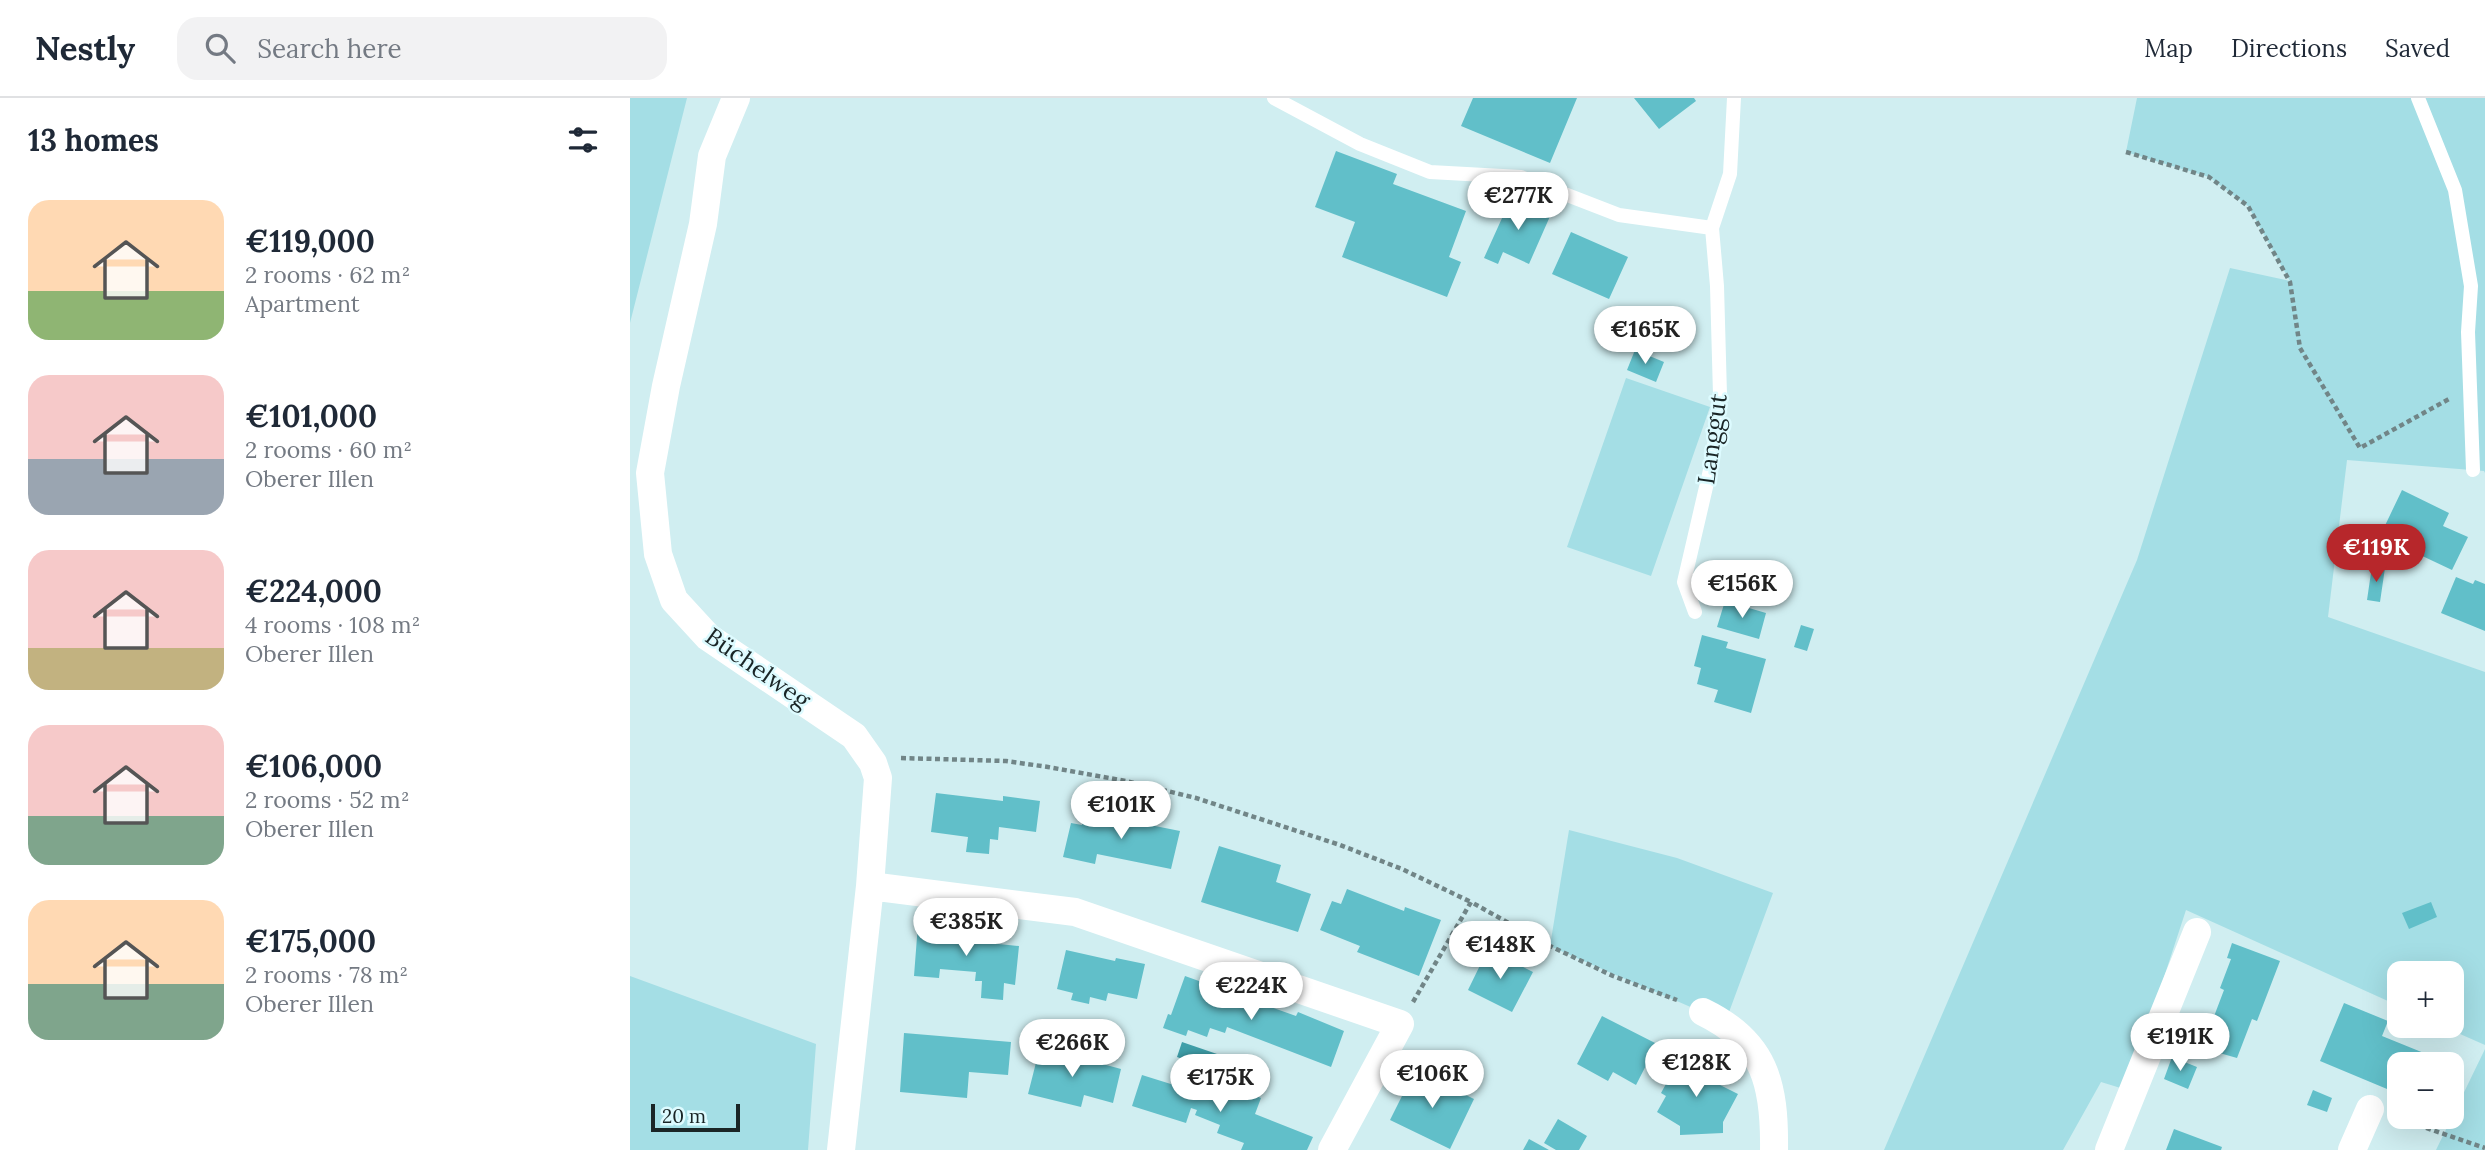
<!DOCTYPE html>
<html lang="en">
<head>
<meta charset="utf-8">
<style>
  :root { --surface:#fff; --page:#f2f2f3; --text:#1f2937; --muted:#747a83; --line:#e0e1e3; --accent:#b7272b }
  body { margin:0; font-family:Lora,serif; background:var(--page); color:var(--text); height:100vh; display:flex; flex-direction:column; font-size:26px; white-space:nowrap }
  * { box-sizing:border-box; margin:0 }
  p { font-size:23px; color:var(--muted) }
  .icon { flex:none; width:38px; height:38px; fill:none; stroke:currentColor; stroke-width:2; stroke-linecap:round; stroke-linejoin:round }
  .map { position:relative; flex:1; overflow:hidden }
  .sheet { display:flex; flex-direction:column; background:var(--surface); width:630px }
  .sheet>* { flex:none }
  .buttons { position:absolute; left:1757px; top:863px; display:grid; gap:14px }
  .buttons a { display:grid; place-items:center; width:77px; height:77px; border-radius:14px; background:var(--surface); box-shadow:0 7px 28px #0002; font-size:35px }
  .scale { position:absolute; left:21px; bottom:18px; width:89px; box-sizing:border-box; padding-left:7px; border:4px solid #1a2526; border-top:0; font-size:19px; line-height:24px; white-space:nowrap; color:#1a2526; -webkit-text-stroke:5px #ddfbff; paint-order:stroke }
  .price { position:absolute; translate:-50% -60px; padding:0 16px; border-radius:24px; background:#fff; color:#222; font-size:23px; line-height:46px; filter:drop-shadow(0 2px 4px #0008) }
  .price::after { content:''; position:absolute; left:50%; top:42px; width:21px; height:16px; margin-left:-10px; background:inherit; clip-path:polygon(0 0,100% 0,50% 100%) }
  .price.selected { background:var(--accent); color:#fff }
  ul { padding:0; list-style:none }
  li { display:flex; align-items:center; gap:21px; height:175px; padding:0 28px }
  li span { display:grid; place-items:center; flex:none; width:196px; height:140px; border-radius:21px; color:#555 }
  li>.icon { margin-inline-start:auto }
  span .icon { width:84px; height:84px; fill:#fffc; stroke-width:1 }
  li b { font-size:30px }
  h2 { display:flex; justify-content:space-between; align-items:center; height:84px; padding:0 28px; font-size:30px }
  header { display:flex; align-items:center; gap:42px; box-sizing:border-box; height:98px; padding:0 35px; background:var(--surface); border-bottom:2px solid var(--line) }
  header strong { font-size:33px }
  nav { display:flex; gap:38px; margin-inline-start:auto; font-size:24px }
  .search { width:490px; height:63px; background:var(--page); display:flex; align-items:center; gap:18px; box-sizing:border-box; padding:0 24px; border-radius:21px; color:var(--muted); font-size:26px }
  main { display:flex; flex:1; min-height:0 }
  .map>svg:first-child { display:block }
  .green { fill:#a4dee5 }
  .water { fill:#3f9fa9 }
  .building { fill:#61bfc9 }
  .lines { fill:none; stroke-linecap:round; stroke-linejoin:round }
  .path { stroke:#718587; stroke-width:4.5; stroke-dasharray:5 3.5; stroke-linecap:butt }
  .lane { stroke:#fff; stroke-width:14 }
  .street { stroke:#fff; stroke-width:28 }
  .labels { text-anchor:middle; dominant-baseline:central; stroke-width:5; stroke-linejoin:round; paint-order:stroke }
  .street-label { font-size:24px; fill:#1a2526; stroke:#ddfbff }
</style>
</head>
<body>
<header>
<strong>Nestly</strong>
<div class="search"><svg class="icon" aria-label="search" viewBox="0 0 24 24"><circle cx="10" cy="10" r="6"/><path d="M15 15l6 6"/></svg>Search here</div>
<nav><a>Map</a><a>Directions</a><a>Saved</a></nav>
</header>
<main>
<section class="sheet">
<h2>13 homes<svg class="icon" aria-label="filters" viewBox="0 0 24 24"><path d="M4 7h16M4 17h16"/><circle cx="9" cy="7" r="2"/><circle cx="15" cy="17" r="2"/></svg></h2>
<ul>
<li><span style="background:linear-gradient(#ffd9b3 65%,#8fb573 0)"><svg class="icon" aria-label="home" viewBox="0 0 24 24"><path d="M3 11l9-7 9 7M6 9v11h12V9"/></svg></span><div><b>€119,000</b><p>2 rooms · 62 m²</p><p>Apartment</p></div></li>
<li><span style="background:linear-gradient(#f6c9c9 60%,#9aa5b1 0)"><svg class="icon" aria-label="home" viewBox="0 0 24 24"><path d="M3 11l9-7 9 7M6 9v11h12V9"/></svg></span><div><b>€101,000</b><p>2 rooms · 60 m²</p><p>Oberer Illen</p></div></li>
<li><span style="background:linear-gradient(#f6c9c9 70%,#c2b280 0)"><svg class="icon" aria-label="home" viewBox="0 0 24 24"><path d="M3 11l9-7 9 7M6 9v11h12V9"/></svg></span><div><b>€224,000</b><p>4 rooms · 108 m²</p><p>Oberer Illen</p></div></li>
<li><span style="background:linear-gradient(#f6c9c9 65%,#7fa58c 0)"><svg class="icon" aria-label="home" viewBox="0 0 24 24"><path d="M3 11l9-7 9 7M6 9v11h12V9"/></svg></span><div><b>€106,000</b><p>2 rooms · 52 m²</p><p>Oberer Illen</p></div></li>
<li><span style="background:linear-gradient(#ffd9b3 60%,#7fa58c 0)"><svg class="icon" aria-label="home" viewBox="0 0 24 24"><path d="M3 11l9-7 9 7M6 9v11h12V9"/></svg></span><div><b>€175,000</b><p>2 rooms · 78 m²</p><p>Oberer Illen</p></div></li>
</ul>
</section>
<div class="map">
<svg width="1855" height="1052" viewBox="0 0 1855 1052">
  <rect width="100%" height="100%" fill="#d0eef1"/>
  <path class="green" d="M0 0H57L0 225Z
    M1507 0H1855V375L1854 373 1717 362 1698 519 1855 574V947L1812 928H1822V875H1769V908L1556 812 1497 992 1471 984 1433 1052H1254L1507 462 1600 170 1660 183 1618 108 1579 79 1496 54Z
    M996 280 1080 309 1021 478 937 449Z
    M939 732 1047 760 1143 795 1095 925C1037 897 978 875 920 848Z
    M0 878 186 946 178 1052H0Z
    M1855 951V1052H1806Z"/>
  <path class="water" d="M552 944 587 956 581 971 547 959Z"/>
  <path class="building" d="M843 0H947L920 65 831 28Z
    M1004 0H1064L1066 3 1029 31Z
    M706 53 767 76 763 86 836 113 819 159 831 164 817 199 712 159 725 124 685 109Z
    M882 98 921 116 899 166 873 154 868 166 854 160Z
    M941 134 998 159 979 201 922 176Z
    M1005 252 1034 264 1026 284 997 272Z
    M1772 392 1819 415 1813 428 1838 439 1822 472 1750 438Z
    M1742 468 1755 470 1750 504 1737 502Z
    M1826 479 1843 486 1845 482 1855 486V533L1811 515Z
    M1095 503 1136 515 1129 541 1087 529Z
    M1171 527 1184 531 1177 553 1164 549Z
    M1072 537 1098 544 1096 550 1136 561 1121 615 1084 604 1088 592 1067 586 1071 570 1064 568Z
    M306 695 373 703V698L410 703 406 734 369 729 368 742 360 741 359 756 336 754 338 739 301 734Z
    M455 714 550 733 541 771 467 756 465 766 433 759 441 725 452 727Z
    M589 748 651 767 646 784 681 796 668 834 571 804Z
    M717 791 774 813 775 809 811 822 789 878 727 854 730 848 690 832 702 803 711 806Z
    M1801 804 1807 819 1779 831 1772 815Z
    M288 826 350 832 349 844 389 848 385 887 374 885 373 902 351 900 352 883H345L346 874 310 871 309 880 284 878Z
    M1602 845 1650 863 1627 923 1622 921 1607 960 1572 950 1594 892 1590 890 1601 861 1597 860Z
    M858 851 903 874 882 914 838 892Z
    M436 852 485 863 486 860 515 866 507 901 478 895 476 903 460 899 459 906 441 902 443 895 427 891Z
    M555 878 666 918 668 914 714 933 701 969 597 929 595 935 580 930 577 939 558 932 556 938 533 930 538 916 541 917Z
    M1714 905 1758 923 1752 938 1821 966H1769V996L1690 963Z
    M972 918 1027 946 1006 987 983 974 978 983 947 966Z
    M274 935 381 944 378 977 339 974 337 1000 270 994Z
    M410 949 491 971 483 1005 454 997 451 1009 398 996Z
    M1053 955 1077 969 1074 975 1090 983 1088 986 1108 996 1093 1024V1035L1050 1037V1028L1027 1014 1036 998 1031 995Z
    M1542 959 1567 969 1558 991 1534 981Z
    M785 972 844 1001 820 1051 760 1022Z
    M512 977 544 987 546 981 575 990 574 992 600 1002 605 990 631 1000 625 1016 683 1039 677 1052H611L614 1045 587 1035 590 1027 565 1017 567 1012 561 1010 556 1025 502 1008Z
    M1683 992 1702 1000 1697 1014 1677 1007Z
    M928 1021 957 1038 949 1052H926L914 1045Z
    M1544 1031 1592 1049 1591 1052H1536Z
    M899 1041 919 1052H893Z"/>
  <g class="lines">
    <path class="path" d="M1496 54 1579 79 1618 108 1660 184 1670 250 1730 350 1819 301
      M271 660 376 663 418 669 496 683 566 700 710 747 772 771 841 804
      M783 904 841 804 920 848 983 878 1047 902
      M1764 1019 1855 1050"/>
    <path class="lane" d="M644 0 730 46 800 74 891 79 989 117 1082 130
      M1788 0 1825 92 1841 188 1838 234 1843 372
      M1065 514 1054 484 1083 359 1090 297 1087 188 1082 130 1100 76 1104 0"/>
    <path class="street" d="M106 0 82 58 73 126 36 288 20 375 28 456 44 502 78 539 224 638 243 665 248 680 240 788 211 1052
      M240 788 445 814 770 926 702 1052
      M1073 914C1135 944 1145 986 1144 1052
      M1479 1052 1567 834
      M1722 1052 1740 1011"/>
  </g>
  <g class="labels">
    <g class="street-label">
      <text transform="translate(1082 341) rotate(-82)">Langgut</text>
      <text transform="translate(128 570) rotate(35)">Büchelweg</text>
    </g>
  </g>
</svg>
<div class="buttons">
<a>+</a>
<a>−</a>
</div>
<div class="scale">20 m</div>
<b class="price" style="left:888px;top:134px">€277K</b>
<b class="price" style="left:1015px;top:268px">€165K</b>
<b class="price selected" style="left:1746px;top:486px">€119K</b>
<b class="price" style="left:1112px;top:522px">€156K</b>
<b class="price" style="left:491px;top:743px">€101K</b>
<b class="price" style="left:336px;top:860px">€385K</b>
<b class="price" style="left:870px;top:883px">€148K</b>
<b class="price" style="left:621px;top:924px">€224K</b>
<b class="price" style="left:1550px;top:975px">€191K</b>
<b class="price" style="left:442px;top:981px">€266K</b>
<b class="price" style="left:1066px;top:1001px">€128K</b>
<b class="price" style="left:802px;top:1012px">€106K</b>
<b class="price" style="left:590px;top:1016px">€175K</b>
</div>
</main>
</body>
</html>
